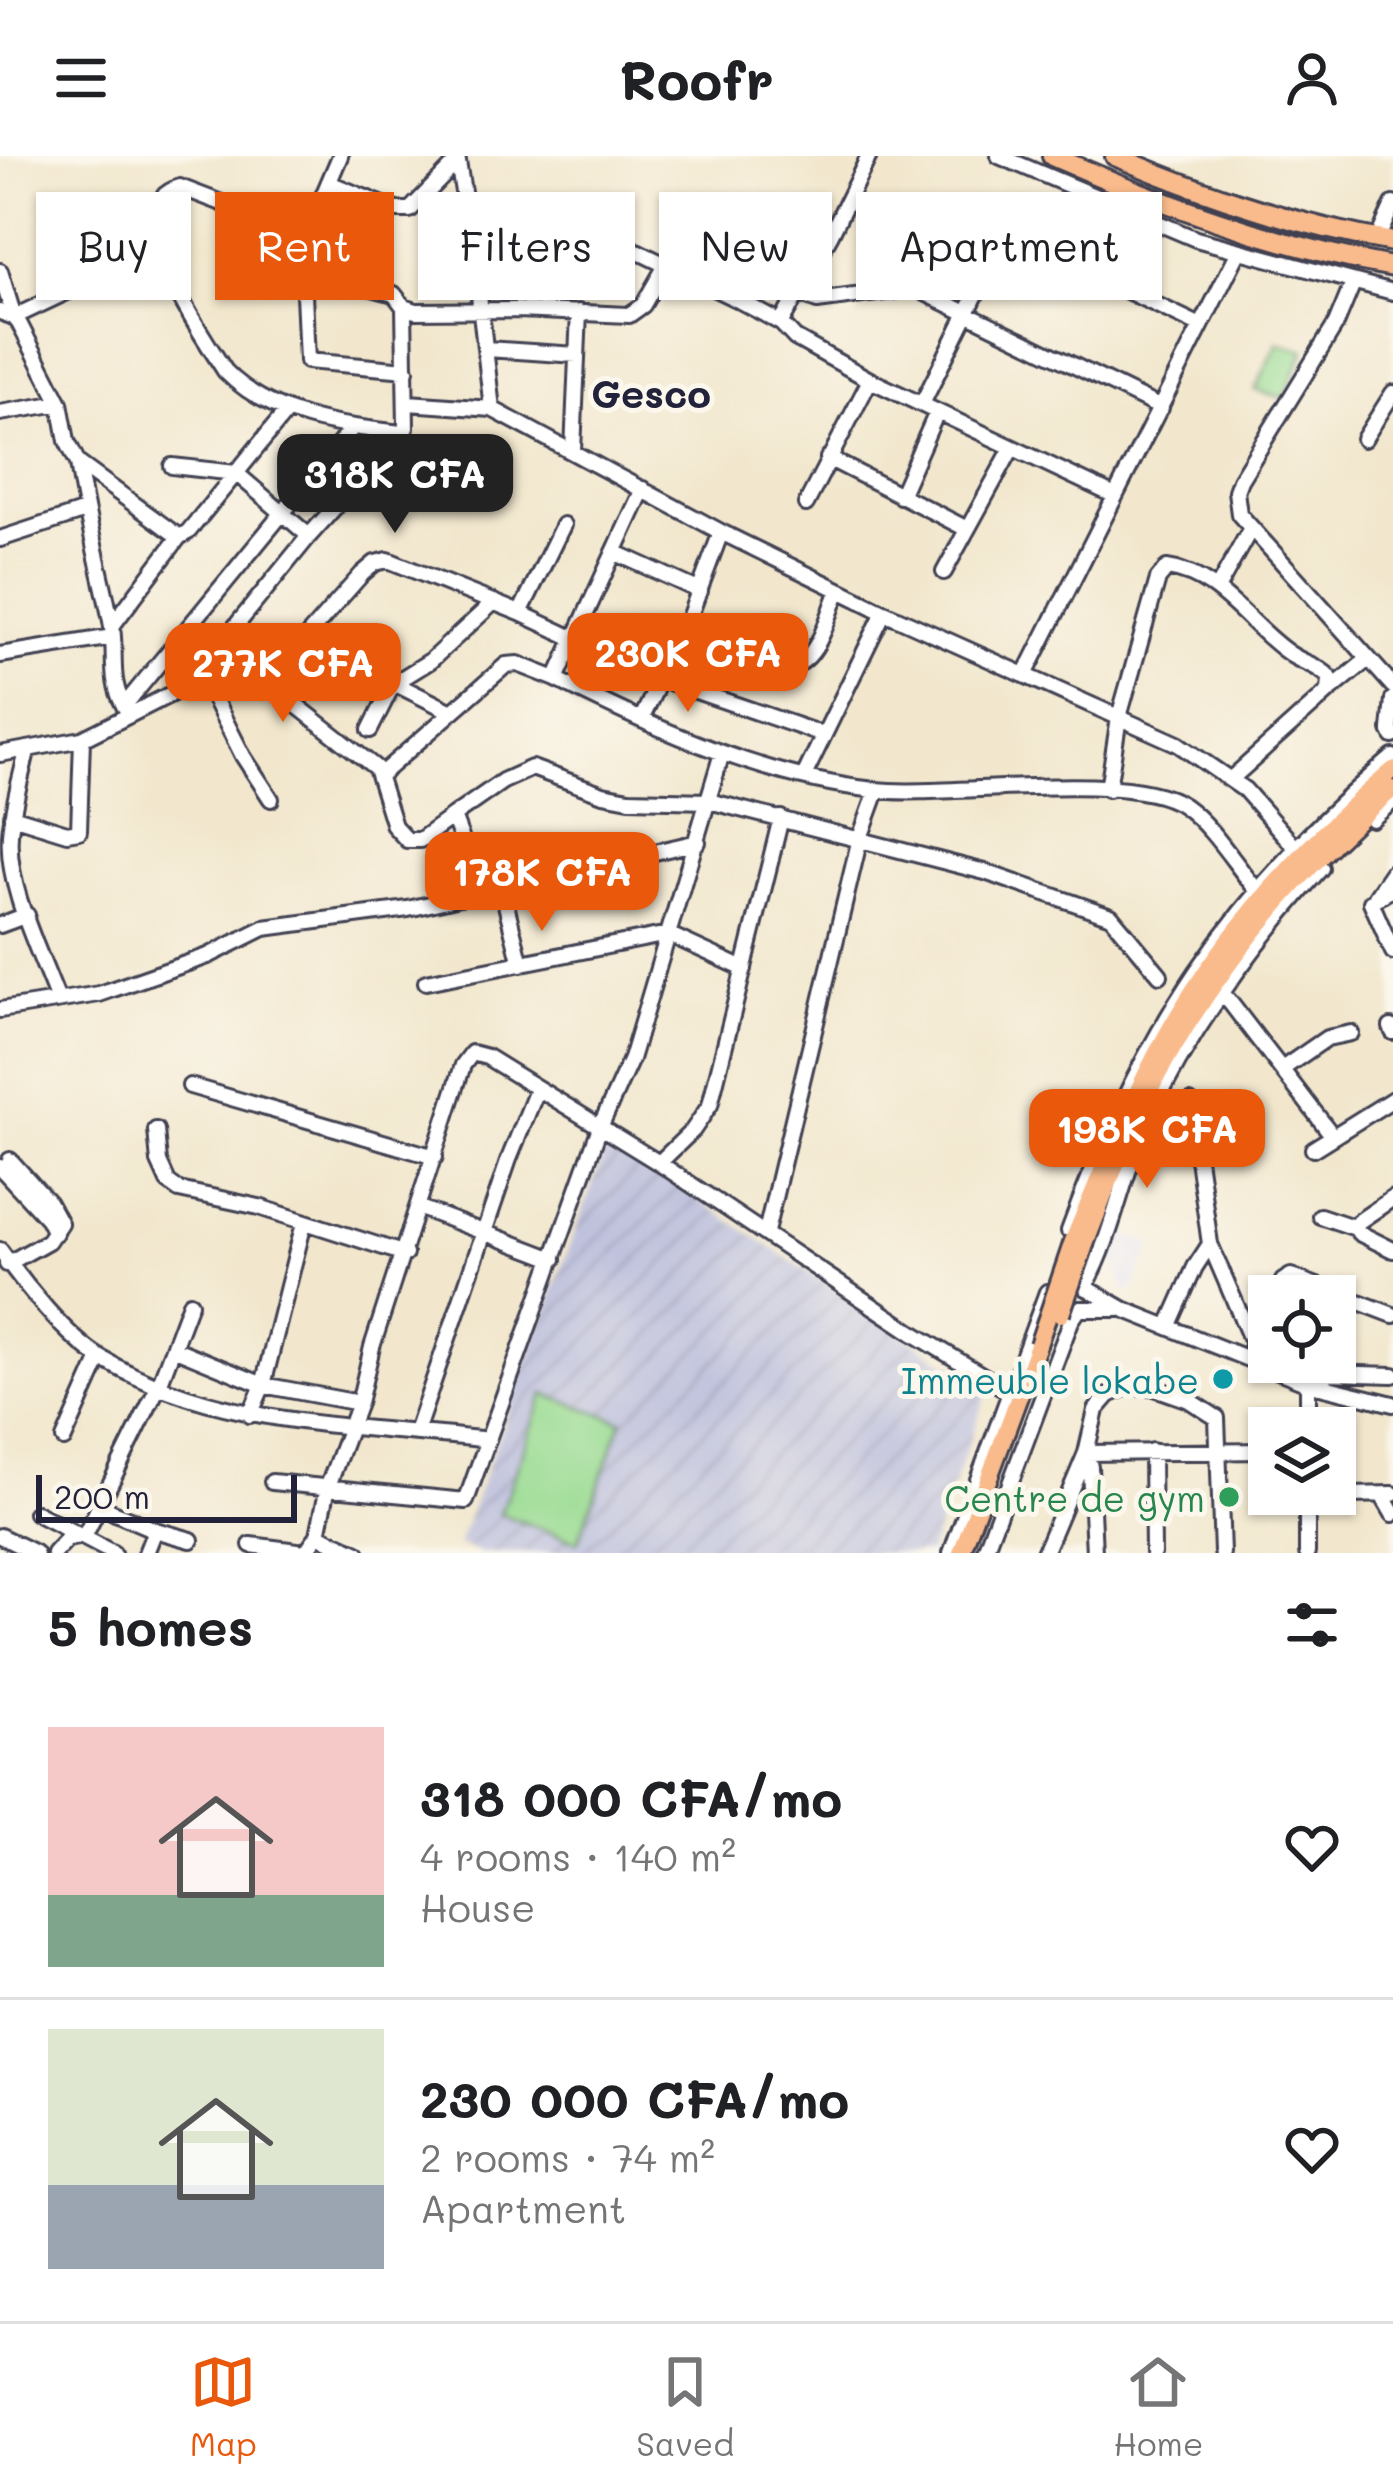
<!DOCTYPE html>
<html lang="en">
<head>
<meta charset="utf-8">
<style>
  :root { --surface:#fff; --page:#f2f2f2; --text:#202124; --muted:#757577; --line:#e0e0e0; --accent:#ea580c }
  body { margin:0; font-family:Mali,sans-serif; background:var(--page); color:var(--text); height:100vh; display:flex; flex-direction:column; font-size:45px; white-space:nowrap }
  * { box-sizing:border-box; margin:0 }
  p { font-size:39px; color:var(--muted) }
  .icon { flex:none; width:66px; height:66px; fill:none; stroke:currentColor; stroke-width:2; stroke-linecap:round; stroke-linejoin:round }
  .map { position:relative; height:1397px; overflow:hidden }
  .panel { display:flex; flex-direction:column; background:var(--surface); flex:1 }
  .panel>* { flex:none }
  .banner { position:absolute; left:36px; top:36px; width:1323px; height:108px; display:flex; gap:24px }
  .fabs { position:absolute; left:1248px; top:1119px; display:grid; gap:24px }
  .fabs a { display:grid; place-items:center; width:108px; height:108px; border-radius:0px; background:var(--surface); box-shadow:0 3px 9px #0004; font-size:60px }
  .scale { position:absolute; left:36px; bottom:30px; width:261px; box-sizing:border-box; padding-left:12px; border:6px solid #22223b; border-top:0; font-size:33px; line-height:42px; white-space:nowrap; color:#22223b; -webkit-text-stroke:9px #fbf7ec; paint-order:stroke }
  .price { position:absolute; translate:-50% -102px; padding:0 27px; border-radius:24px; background:var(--accent); color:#fff; font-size:39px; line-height:78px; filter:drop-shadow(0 3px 6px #0008) }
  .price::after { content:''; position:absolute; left:50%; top:72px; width:36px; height:27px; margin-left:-18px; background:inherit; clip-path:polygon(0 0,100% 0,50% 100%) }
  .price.selected { background:#222; color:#fff }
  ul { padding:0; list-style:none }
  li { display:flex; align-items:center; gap:36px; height:300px; padding:0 48px }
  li+li { border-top:3px solid var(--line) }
  li span { display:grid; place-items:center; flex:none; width:336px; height:240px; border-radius:0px; color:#555 }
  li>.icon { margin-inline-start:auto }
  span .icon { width:144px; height:144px; fill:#fffc; stroke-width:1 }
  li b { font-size:51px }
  h2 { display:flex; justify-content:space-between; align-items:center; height:144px; padding:0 48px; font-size:51px }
  .tag { padding:0 42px; border-radius:0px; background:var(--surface); box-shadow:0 3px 9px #0004; font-size:42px; line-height:108px }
  .tag.selected { background:var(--accent); color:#fff }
  header { display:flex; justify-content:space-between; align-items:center; height:156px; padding:0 48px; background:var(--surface); font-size:54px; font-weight:700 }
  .menu { display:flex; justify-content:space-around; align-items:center; height:168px; border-top:3px solid var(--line); background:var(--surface); font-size:33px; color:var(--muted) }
  .menu a { display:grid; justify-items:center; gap:6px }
  .menu .selected { color:var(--accent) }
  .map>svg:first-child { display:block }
  .built { fill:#d9d7f8 }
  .industrial { fill:url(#industrial-furrows) }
  .pitch { fill:#99db92; stroke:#5e7e66; stroke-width:3 }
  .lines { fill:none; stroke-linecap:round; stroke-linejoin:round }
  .minor-casing { stroke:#414051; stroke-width:20 }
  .major-casing { stroke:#414051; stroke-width:22 }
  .highway-casing { stroke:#414051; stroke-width:24 }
  .minor { stroke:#fff; stroke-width:14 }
  .major { stroke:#fabb8c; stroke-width:16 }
  .highway { stroke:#fabb8c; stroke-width:18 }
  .major-bridge-casing { stroke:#414051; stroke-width:22; stroke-linecap:butt }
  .major-bridge { stroke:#fabb8c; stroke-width:16 }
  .culture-dot { fill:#0f9aa8; stroke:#fbf7ec; stroke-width:4.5 }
  .leisure-dot { fill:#2e9e5b; stroke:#fbf7ec; stroke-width:4.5 }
  .labels { text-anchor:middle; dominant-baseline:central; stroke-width:10; stroke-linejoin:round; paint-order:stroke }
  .culture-label { font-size:36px; fill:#0d838f; stroke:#fbf7ec; text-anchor:end }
  .leisure-label { font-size:36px; fill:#27864d; stroke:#fbf7ec; text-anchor:end }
  .neighbourhood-label { font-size:39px; font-weight:bold; fill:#22223b; stroke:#fbf7ec }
</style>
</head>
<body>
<header><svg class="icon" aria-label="menu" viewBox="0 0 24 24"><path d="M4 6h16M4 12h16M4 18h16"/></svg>Roofr<svg class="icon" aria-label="person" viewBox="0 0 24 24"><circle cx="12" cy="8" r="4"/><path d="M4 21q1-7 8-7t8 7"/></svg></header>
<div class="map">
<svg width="1393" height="1397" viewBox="0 0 1393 1397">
  <defs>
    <pattern id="industrial-furrows" width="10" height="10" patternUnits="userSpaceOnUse" patternTransform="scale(3)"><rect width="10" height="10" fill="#c0c2dd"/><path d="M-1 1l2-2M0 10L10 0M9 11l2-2" fill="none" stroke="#a5a6bf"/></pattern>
  </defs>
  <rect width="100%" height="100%" fill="#fbf7ec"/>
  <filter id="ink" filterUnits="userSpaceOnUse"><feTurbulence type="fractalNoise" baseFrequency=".00833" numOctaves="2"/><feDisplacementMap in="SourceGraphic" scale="24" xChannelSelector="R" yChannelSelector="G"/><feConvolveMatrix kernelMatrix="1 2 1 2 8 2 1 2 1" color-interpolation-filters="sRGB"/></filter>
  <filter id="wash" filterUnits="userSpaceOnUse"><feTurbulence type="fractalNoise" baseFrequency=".004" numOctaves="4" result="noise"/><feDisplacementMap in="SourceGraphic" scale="48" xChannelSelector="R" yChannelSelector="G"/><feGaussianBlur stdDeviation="2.7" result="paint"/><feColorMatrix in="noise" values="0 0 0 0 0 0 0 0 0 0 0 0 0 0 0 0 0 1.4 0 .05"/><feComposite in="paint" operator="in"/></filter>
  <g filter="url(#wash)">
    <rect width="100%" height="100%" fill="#f2e7cd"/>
    <path class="built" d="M1113 1072 1153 1089 1131 1136 1126 1135 1116 1114 1109 1088Z"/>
    <path class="industrial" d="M609 985 988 1234 929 1397H480L458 1389Z"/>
    <path class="pitch" d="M1278 187 1305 194 1284 242 1255 234Z
      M544 1238 622 1265 578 1386 500 1358Z"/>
  </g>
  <g filter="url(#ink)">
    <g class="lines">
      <defs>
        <path id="minor" d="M340 0 311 68 293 71 277 68 180 31C111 51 205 183 225 215 271 262 339 270 401 277
          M457 0 476 113 492 253 721 376 884 456 1178 588 1245 634 1294 690
          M999 0 1196 83 1393 136
          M329 27 396 54H410L458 5
          M311 68 304 138 307 205 406 214
          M469 81 550 64 583 69 740 145 781 167 795 182 870 224 1115 340
          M1377 84 1393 48
          M0 115 14 161 103 119 155 81
          M332 121 394 138 404 151 416 155 518 154 629 159 643 149 665 111
          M1353 127 1336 168 1240 324 1236 335 1239 358 1393 530
          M915 132 957 51
          M799 138 817 145 915 132 1161 252
          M0 156 14 161 19 167 60 247
          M781 167 831 78 869 0
          M487 193 577 199
          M408 247 492 253
          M922 248 1004 82 1009 79 1201 170
          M0 257 60 247 67 285 78 307 179 381
          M1364 283 1393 237
          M573 295 579 156
          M828 302 967 373
          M78 307C86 361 100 412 111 465 118 499 106 525 128 556
          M172 310 236 317 309 380
          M900 340 937 256
          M806 348 870 224
          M0 383 85 355
          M614 396 700 435
          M944 416 1012 292
          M1217 433 1251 372
          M520 457 563 369
          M689 462 764 506C815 528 823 471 839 434
          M112 470 179 381 188 376 286 256
          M305 483 452 556
          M0 499 113 481
          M1025 519 1238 97
          M556 523C655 573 764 622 875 634 946 642 1130 612 1184 650 1212 670 1234 707 1256 733
          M205 525 243 600 271 643
          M187 530 255 528 281 537 376 612 394 670 407 684H420L453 660 481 734
          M263 530 362 418 375 407 388 404 520 457 661 523 824 579
          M1329 535 1367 504
          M1393 543 1390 574 1393 580
          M124 550 353 271
          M642 562 689 462 721 376
          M370 574 393 528 430 505 494 446
          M27 595C21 622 12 651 10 679 6 730 39 794 57 842
          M0 598 82 583 187 530 309 380 406 272 404 151
          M380 619 506 509 518 508 556 523 643 333
          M804 620 884 456
          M1108 633 1119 561 1158 423 1167 412C1221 419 1248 470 1290 498 1304 508 1319 509 1330 522L1329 535 1231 623
          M12 660 67 677 79 675 82 583
          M453 660 503 625 532 612 603 638 629 643 709 645 985 716 1111 760 1160 819
          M1372 663 1393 645
          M1321 712C1252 789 1190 873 1146 968 1122 1020 1113 1081 1085 1131L1123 1153 1308 1227 1393 1248
          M501 729 521 808
          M1393 732 1371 746 1393 796
          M1376 740 1393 715
          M0 769 27 759
          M426 826 668 778 744 813
          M1222 836 1332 979
          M0 854 99 838 208 800 264 772 408 753 698 686
          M1391 871 1393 876
          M1282 913 1327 882 1351 877
          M190 930 435 1001
          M156 974 159 1006 168 1026 179 1034 259 1051 405 1098
          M1313 993 1393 943
          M659 1007 693 974 710 949 781 662
          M0 1011 48 1063 55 1077
          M420 1052 554 1103
          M1320 1060 1356 1072 1359 1077 1393 1094
          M1356 1072 1358 1066 1393 1042
          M1069 1075C1141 876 1230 739 1393 601
          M766 1076 860 682 877 635
          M1210 1088 1253 1188
          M0 1094C23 1127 67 1182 101 1202 219 1273 357 1268 488 1284
          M7 1108 48 1085 60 1067 49 1047 10 1004
          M1276 1140 1283 1125 1291 1120 1393 1159
          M1169 1169 1195 1111 1210 1088 1190 946
          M173 1192 263 1229 359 1247
          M1251 1192 1269 1155
          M1319 1230 1328 1217 1393 1219
          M250 1259 263 1229 304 1067
          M1308 1272V1227
          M416 1276 509 1003 537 934
          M64 1283 100 1202
          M1152 1295 1153 1397
          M272 1326 466 1345 600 971 631 903 722 597
          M1382 1339 1393 1358
          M1307 1340 1393 1338
          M99 1350 155 1374 191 1384
          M36 1357 113 1397
          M318 1379 358 1397
          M0 1380 35 1397
          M251 1389 305 1396
          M54 1397 67 1383 84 1380 87 1375 159 1229 190 1147
          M146 1397 155 1374
          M305 1397 318 1379 328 1330 359 1247 372 1191 463 909 472 897 487 901 659 1007 913 1177 1010 1236
          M951 1397 1047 1136
          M984 1397 1071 1165 1079 1153H1118
          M1044 1397 1086 1297 1096 1254 1109 1239 1129 1230 1152 1231 1189 1244 1217 1262 1222 1397
          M1094 1397 1090 1311 1086 1297 1269 1295
          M1307 1397V1338"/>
        <path id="major" d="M1074 1082C1103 1013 1130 945 1166 880 1223 777 1303 690 1393 614
          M1086 1086C1104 1041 1120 993 1142 949 1204 826 1289 722 1393 633
          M961 1397 1038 1189"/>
        <path id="highway" d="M1052 0C1162 48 1274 90 1393 111
          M1115 0C1204 38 1297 70 1393 86"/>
      </defs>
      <use href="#minor" class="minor-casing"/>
      <use href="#major" class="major-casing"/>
      <use href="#highway" class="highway-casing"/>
      <use href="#minor" class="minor"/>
      <use href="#major" class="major"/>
      <use href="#highway" class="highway"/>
      <defs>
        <path id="major-bridge" d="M1061 1158 1086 1086
          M1038 1189 1074 1082"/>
      </defs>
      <use href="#major-bridge" class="major-bridge-casing"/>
      <use href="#major-bridge" class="major-bridge"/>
    </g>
  </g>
  <circle class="culture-dot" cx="1223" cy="1223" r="12"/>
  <circle class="leisure-dot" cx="1229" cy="1341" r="12"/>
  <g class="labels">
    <g class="culture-label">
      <text x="1199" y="1223">Immeuble lokabe</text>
    </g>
    <g class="leisure-label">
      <text x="1205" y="1341">Centre de gym</text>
    </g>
    <g class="neighbourhood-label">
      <text x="651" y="236">Gesco</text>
    </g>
  </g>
</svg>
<div class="fabs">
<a><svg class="icon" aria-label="locate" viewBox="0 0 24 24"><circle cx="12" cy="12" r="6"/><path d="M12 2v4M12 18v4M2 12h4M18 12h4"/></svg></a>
<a><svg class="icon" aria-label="layers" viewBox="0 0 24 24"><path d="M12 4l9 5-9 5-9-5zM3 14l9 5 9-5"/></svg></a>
</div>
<div class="scale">200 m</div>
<b class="price selected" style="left:395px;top:380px">318K CFA</b>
<b class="price" style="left:688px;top:559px">230K CFA</b>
<b class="price" style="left:283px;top:569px">277K CFA</b>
<b class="price" style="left:542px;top:778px">178K CFA</b>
<b class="price" style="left:1147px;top:1035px">198K CFA</b>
<div class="banner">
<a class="tag">Buy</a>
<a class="tag selected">Rent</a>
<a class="tag">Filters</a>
<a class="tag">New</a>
<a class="tag">Apartment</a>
</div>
</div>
<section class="panel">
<h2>5 homes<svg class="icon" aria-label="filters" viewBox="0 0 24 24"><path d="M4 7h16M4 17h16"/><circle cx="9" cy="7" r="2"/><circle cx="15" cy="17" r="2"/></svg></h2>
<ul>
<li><span style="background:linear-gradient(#f6c9c9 70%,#7fa58c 0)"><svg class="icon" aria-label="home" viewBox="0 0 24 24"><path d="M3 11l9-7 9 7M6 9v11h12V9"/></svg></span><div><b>318 000 CFA/mo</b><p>4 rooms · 140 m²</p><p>House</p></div><svg class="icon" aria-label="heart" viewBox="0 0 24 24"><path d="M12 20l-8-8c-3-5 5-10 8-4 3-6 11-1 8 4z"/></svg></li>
<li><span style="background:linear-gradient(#dfe7d0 65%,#9aa5b1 0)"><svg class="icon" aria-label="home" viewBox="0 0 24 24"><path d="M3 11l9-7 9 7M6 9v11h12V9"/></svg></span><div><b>230 000 CFA/mo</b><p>2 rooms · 74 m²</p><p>Apartment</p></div><svg class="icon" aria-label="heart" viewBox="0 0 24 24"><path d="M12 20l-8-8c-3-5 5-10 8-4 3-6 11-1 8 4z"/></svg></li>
</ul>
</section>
<nav class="menu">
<a class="selected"><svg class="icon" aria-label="map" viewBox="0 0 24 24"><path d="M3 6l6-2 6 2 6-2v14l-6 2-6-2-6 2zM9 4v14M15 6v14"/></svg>Map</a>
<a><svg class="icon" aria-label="saved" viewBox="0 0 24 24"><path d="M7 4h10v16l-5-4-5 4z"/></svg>Saved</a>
<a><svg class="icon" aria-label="home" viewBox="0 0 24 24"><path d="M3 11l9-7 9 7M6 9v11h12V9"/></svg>Home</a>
</nav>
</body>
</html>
